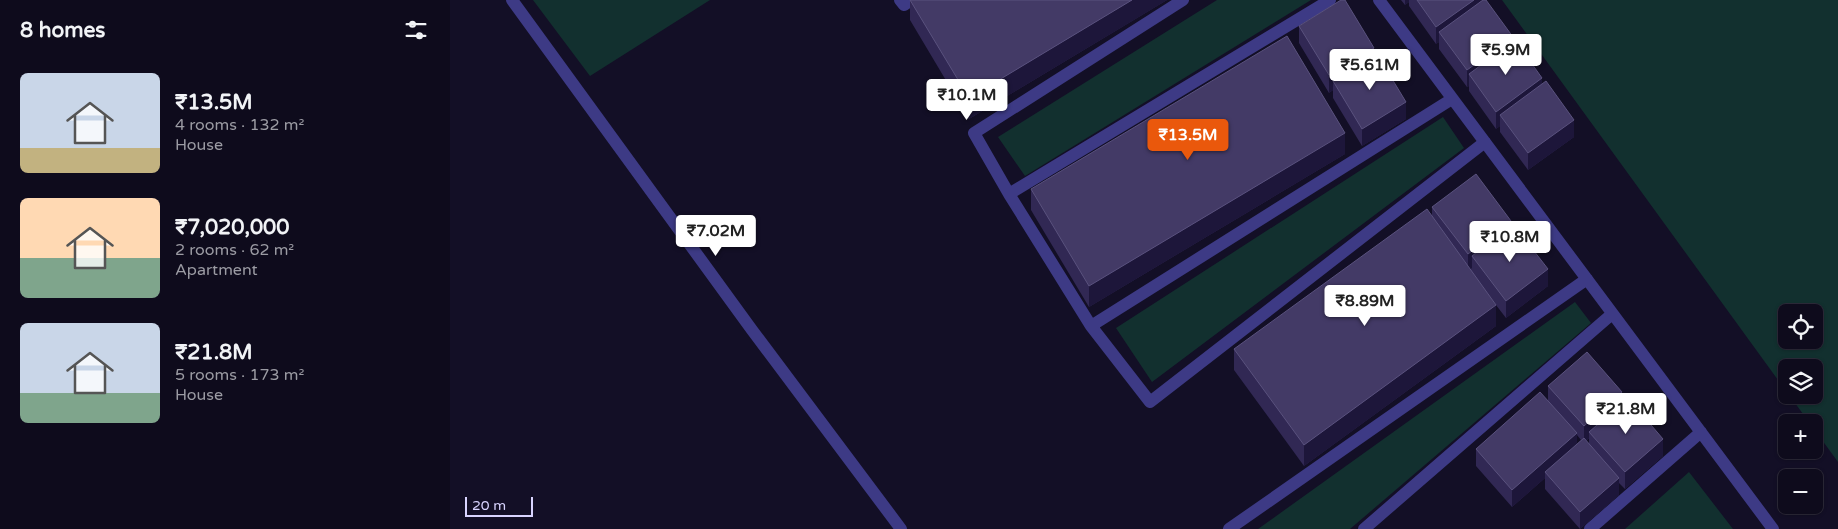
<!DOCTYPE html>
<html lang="en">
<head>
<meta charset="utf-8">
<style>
  :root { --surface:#0e0b1c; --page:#171425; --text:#f1f3f6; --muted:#9b9ba3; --line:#2e2b3b; --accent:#ea580c }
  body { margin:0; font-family:"Varela Round",sans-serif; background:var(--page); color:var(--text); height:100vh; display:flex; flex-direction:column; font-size:19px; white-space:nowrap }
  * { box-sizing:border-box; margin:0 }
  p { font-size:16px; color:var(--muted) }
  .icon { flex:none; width:28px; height:28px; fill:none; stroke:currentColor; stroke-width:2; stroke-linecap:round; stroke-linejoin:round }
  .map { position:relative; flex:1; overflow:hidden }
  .panel { display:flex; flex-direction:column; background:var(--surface); width:450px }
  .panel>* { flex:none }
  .buttons { position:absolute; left:1328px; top:304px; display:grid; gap:10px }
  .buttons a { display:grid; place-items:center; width:45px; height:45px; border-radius:8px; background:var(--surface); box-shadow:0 1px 4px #0004,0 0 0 1px var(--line); font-size:25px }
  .scale { position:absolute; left:15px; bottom:12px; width:68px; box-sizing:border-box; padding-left:5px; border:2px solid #d9d4ff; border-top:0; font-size:14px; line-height:18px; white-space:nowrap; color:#d9d4ff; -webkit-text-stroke:4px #130f26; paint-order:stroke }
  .price { position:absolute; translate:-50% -42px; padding:0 11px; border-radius:5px; background:#fff; color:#222; font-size:16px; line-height:32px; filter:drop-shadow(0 1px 2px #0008) }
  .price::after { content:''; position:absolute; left:50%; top:30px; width:15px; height:11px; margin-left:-8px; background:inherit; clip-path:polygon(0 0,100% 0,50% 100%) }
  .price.on { background:var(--accent); color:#fff }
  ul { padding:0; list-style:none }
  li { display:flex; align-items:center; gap:15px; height:125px; padding:0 20px }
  li span { display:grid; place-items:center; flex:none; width:140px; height:100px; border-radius:8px; color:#555 }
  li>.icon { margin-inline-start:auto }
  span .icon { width:60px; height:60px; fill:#fffc; stroke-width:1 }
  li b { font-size:21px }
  h2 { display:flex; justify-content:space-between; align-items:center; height:60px; padding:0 20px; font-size:21px }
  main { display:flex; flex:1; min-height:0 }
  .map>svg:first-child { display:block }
  .green { fill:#12302f; fill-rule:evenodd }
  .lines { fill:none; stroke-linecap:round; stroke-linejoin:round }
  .street { stroke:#3d3a85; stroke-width:12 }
  .wall { fill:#312854; fill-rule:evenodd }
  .shaded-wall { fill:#1d163a }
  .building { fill:#433a66; stroke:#5a527e }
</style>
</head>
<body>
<main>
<section class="panel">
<h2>8 homes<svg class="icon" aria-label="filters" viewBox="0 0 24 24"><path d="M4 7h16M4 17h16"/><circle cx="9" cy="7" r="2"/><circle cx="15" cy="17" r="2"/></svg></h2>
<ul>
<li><span style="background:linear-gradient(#c9d6e8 75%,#c2b280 0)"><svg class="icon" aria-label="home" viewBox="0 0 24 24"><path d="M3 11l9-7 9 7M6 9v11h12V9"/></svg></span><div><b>₹13.5M</b><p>4 rooms · 132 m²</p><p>House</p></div></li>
<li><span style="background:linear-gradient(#ffd9b3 60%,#7fa58c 0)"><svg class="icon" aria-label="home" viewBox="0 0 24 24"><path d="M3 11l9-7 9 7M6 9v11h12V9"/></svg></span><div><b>₹7,020,000</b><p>2 rooms · 62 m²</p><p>Apartment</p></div></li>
<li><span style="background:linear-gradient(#c9d6e8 70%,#7fa58c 0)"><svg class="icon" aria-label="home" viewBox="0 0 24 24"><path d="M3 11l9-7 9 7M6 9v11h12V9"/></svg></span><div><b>₹21.8M</b><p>5 rooms · 173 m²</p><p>House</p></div></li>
</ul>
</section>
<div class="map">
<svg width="1388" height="529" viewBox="0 0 1388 529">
  <rect width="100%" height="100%" fill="#130f26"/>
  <path class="green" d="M83 0H260L140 76Z
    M767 0H861L575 176 548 137Z
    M1052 0H1388V462L1364 429V422H1359L1339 395H1364V368H1336V391ZM1336 312H1364V340H1336Z
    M993 117 1014 148 702 382 666 328Z
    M1125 302 1141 323 900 529H808Z
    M1239 472 1283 529H1175Z"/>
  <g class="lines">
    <path class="street" d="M62 0 302 330 451 529
      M450 0 454 5 461 0
      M733 0 524 133 559 194 641 326 700 402 1035 142
      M929 0 1323 529
      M559 194 880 0
      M641 326 1002 99
      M779 529 1137 279
      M914 529 1162 314
      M1140 529 1251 432"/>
  </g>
  <path class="wall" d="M460 0H717L519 119 460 20Z
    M951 0H1033L1063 41 1092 84 1124 137 1078 170 1050 132V126L1046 129 1019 91V86L1017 87 989 49V42L986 44 959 6V2L955 5Z
    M849 26 924 56 956 119 912 146 883 98V90L879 93 849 43Z
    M895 154 639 307 581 210V189Z
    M982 207 1061 225 1098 286 1056 318 1039 296 1046 326 854 466 784 370V349L982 217Z
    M1098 386 1172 403 1213 456 1175 489 1169 483V495L1130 529 1095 489V478L1062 507 1026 466V449L1098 401ZM1127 435 1131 440 1127 444ZM1139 438V444L1136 441Z"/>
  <path class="shaded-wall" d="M682 0H717L519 119V98Z
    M955 0H959V2L955 5Z
    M1024 0H1033V11L989 32V42L986 44V27Z
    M1063 37V54L1019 74V86L1017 87V70Z
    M924 48V65L883 81V90L879 93V75Z
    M1092 78V95L1050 115V126L1046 129V112Z
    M956 102V119L912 146V129Z
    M1124 120V137L1078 170V153Z
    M895 133V154L639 307V286Z
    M1061 221V238L1022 256V268L1018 271V254Z
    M1098 269V286L1056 318V301Z
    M1046 305V326L854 466V445Z
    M1172 392V409L1139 432V438L1134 443V426Z
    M1127 433V450L1095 472V478L1062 507V490Z
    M1213 439V456L1175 489V472Z
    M1169 478V495L1130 529V512Z"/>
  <path class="building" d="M460 0H682L519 98Z
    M891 0H895L924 48 879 75 849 26Z
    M967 0H1024L986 27Z
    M1033 0H1036L1063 37 1017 70 989 32Z
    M837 36 895 133 639 286 581 189Z
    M1065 40 1092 78 1046 112 1019 74Z
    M927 54 956 102 912 129 883 81Z
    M1096 81 1124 120 1078 153 1050 115Z
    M1026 174 1061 221 1018 254 982 207Z
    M977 209 1046 305 854 445 784 349Z
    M1063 224 1098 269 1056 301 1022 256Z
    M1137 352 1172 392 1134 426 1098 386Z
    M1090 392 1127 433 1062 490 1026 449Z
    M1178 398 1213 439 1175 472 1139 432Z
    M1134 438 1169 478 1130 512 1095 472Z"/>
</svg>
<div class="buttons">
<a><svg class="icon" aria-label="locate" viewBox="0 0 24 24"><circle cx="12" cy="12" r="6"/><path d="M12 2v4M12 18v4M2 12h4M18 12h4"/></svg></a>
<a><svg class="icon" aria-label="layers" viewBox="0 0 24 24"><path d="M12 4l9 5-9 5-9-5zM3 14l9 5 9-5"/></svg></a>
<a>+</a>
<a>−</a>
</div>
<div class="scale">20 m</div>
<b class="price" style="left:1056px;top:76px">₹5.9M</b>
<b class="price" style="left:920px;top:91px">₹5.61M</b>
<b class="price" style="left:517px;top:121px">₹10.1M</b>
<b class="price on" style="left:738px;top:161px">₹13.5M</b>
<b class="price" style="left:266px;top:257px">₹7.02M</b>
<b class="price" style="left:1060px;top:263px">₹10.8M</b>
<b class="price" style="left:915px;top:327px">₹8.89M</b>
<b class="price" style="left:1176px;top:435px">₹21.8M</b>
</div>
</main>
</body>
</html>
